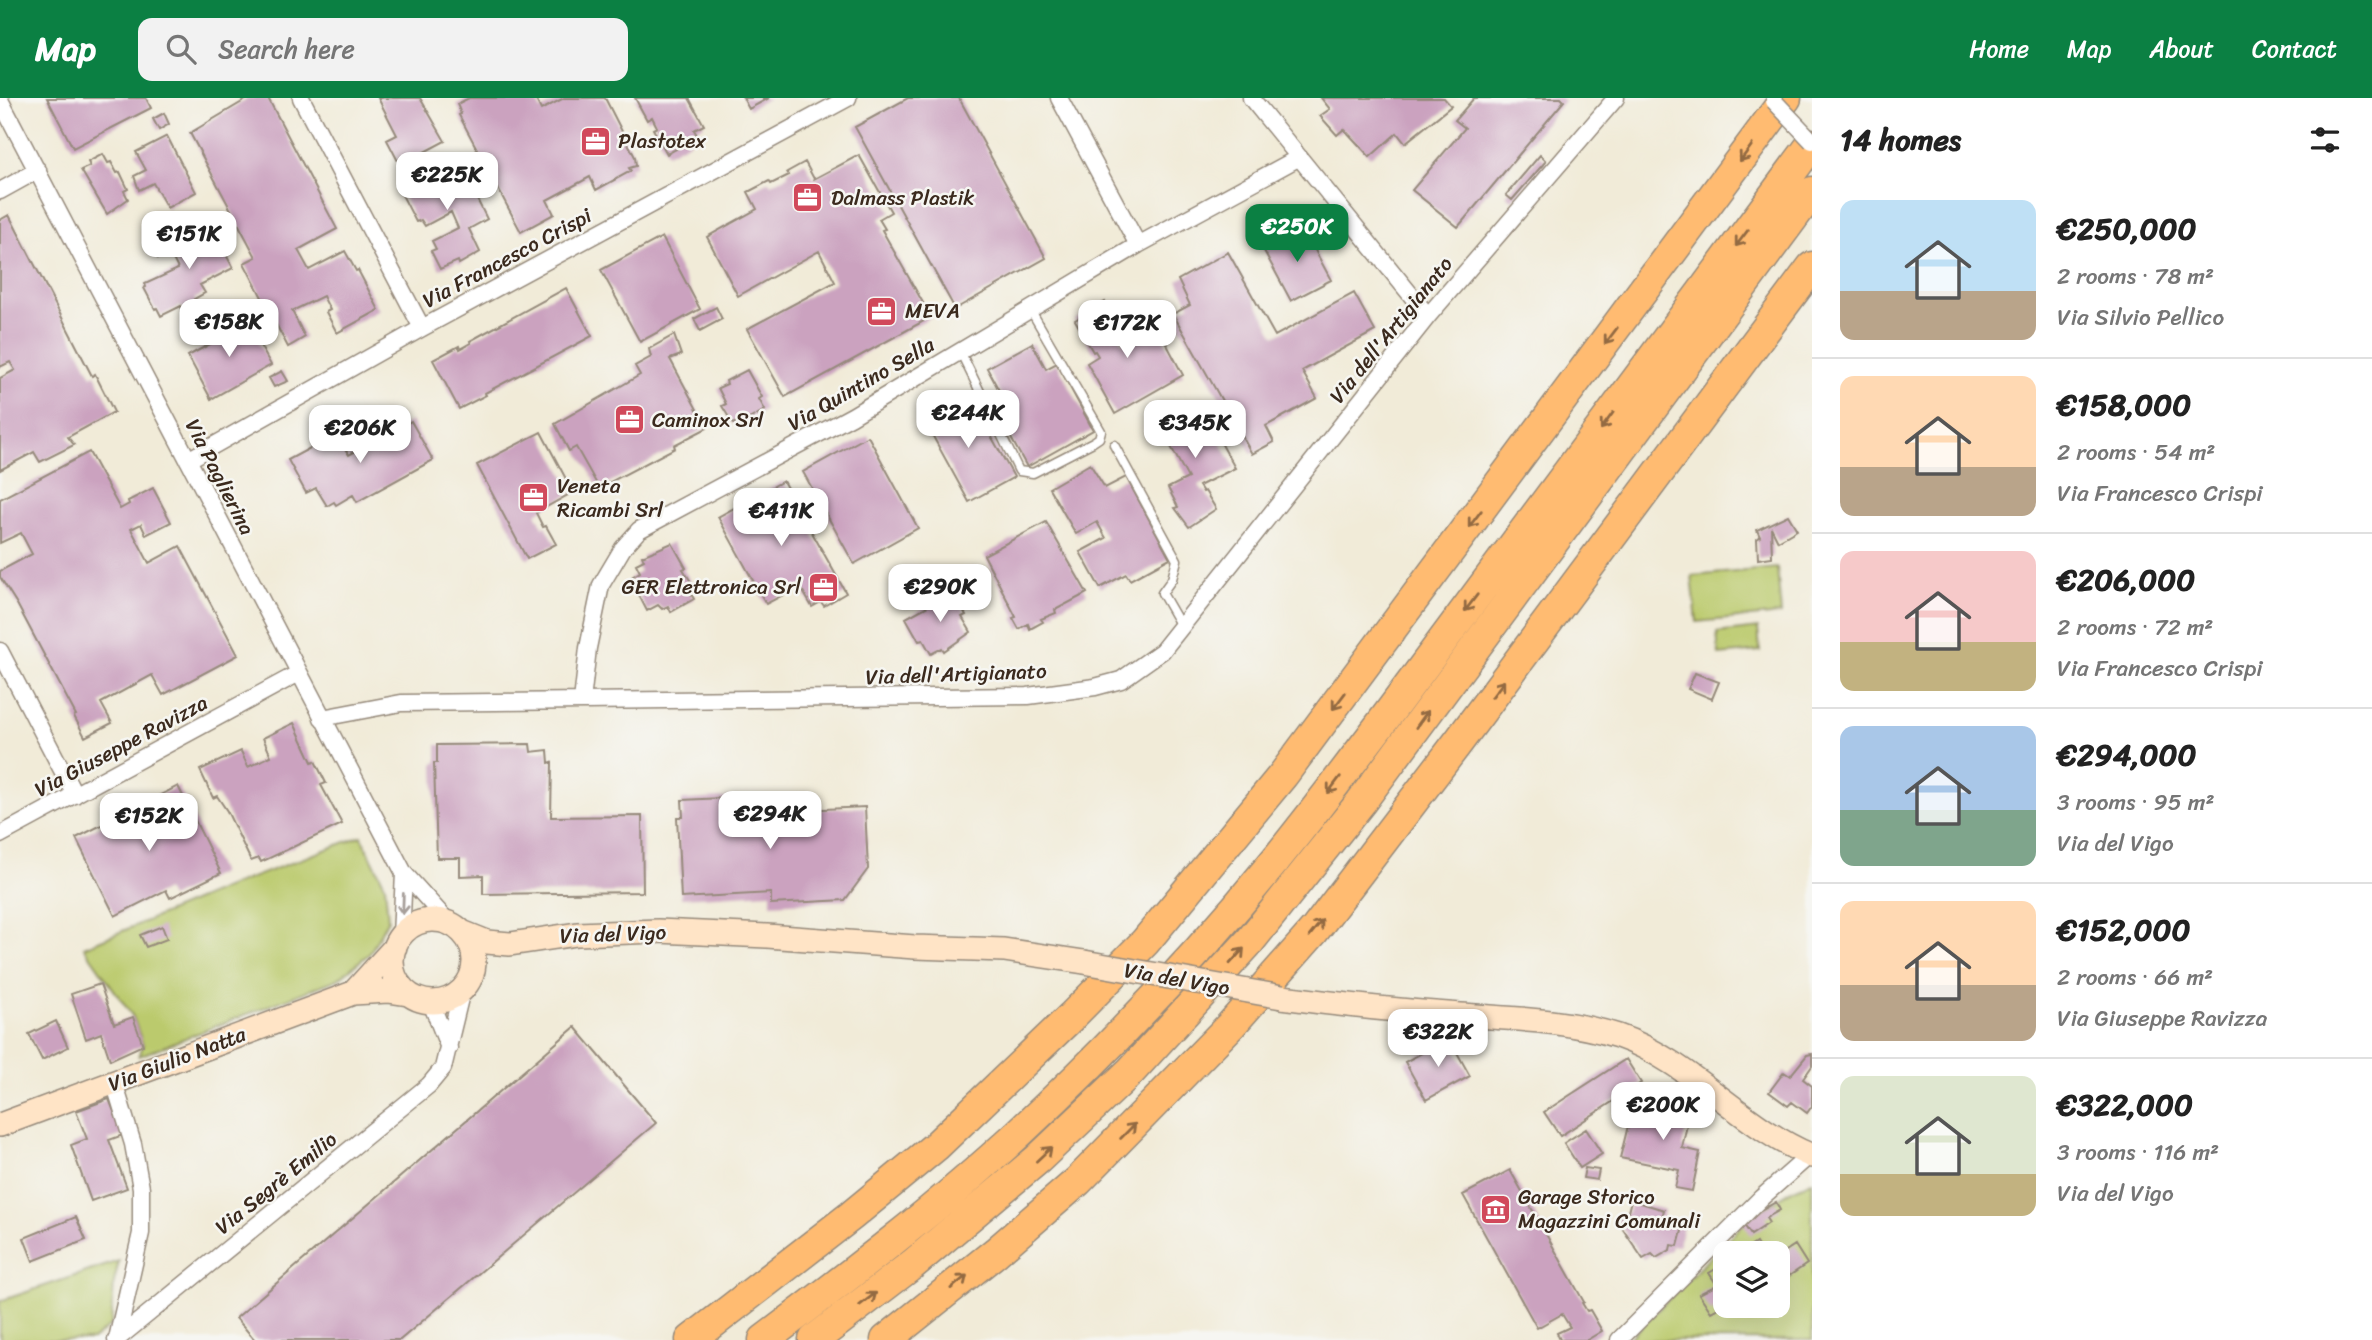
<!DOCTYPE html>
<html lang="en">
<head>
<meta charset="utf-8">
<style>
  :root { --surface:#fff; --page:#f2f2f2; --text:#222; --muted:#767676; --line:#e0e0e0; --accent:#0b8043 }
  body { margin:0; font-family:Sriracha,sans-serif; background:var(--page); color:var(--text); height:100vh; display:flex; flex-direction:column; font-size:26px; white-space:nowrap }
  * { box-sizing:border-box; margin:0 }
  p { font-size:23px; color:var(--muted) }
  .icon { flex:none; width:38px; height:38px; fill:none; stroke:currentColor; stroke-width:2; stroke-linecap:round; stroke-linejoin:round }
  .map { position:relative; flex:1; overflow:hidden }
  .sheet { display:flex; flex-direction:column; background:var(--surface); width:560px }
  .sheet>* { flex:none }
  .controls { position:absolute; left:1713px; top:1143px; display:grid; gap:14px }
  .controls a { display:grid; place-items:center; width:77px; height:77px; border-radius:14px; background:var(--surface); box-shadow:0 7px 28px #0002; font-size:35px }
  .price { position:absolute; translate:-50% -60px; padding:0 16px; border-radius:14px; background:#fff; color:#222; font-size:23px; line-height:46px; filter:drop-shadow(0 2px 4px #0008) }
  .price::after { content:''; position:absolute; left:50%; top:42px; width:21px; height:16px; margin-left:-10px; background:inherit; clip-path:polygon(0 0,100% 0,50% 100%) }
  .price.current { background:var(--accent); color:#fff }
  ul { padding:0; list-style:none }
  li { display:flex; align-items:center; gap:21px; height:175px; padding:0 28px }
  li+li { border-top:2px solid var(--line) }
  li span { display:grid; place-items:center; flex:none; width:196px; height:140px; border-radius:14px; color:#555 }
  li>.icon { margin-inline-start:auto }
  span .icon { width:84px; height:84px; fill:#fffc; stroke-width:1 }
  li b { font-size:30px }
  h2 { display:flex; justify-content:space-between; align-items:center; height:84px; padding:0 28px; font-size:30px }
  header { display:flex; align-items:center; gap:42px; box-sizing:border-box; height:98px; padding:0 35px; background:var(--accent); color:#fff }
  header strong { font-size:33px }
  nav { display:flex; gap:38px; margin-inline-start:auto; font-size:24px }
  .search { width:490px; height:63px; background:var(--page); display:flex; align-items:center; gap:18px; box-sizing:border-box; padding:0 24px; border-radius:14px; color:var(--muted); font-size:26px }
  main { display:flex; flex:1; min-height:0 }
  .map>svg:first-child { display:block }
  .green { fill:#bbca6d; stroke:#7b7a46; stroke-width:2; fill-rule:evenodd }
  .building { fill:#cba2bf }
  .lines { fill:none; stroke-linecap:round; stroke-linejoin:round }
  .lane-casing { stroke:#968a7b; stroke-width:11 }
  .street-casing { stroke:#968a7b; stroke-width:19 }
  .secondary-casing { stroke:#968a7b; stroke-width:26 }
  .highway-casing { stroke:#968a7b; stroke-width:33 }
  .lane { stroke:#fff; stroke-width:8 }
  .street { stroke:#fff; stroke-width:16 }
  .secondary { stroke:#ffe4c6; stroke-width:23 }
  .highway { stroke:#ffbb71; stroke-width:30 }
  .street-bridge-casing { stroke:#968a7b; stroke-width:19; stroke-linecap:butt }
  .secondary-bridge-casing { stroke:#968a7b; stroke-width:26; stroke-linecap:butt }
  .street-bridge { stroke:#fff; stroke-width:16 }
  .secondary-bridge { stroke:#ffe4c6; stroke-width:23 }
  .oneway { stroke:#936b43 }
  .oneway2 { stroke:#a79f9a }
  .labels { text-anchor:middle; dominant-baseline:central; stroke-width:5; stroke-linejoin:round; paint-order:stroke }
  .poi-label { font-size:21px; fill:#3b2a1e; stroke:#f6f6f2; text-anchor:start }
  .street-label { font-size:21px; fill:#3b2a1e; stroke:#f6f6f2 }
</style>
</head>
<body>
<header>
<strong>Map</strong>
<div class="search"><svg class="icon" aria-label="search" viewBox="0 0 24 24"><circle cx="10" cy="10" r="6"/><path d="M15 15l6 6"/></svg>Search here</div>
<nav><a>Home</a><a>Map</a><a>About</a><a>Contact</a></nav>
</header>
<main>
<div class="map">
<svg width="1812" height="1242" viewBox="0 0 1812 1242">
  <rect width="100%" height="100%" fill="#f6f6f2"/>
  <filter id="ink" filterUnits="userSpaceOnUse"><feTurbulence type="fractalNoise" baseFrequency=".0143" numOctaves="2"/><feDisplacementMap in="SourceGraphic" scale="14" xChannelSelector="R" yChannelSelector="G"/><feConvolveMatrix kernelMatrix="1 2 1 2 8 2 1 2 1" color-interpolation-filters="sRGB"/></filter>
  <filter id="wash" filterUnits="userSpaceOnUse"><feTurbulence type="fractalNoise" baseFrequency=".00686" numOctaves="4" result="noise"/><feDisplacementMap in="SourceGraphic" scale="28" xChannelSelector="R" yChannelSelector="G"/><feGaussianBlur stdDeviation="1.57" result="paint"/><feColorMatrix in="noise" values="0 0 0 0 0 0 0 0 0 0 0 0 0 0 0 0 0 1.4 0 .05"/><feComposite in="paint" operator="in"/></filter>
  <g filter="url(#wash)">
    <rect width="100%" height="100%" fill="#f1ebd8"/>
    <path class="green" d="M1777 470 1781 516 1697 524 1692 478Z
      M1758 530 1760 553 1719 557 1717 535Z
      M361 738 385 787 388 821 370 855 338 881 139 958 143 947 133 919 84 849 233 787Z
      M1812 1083V1242H1628L1751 1118 1794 1091ZM1726 1155H1778V1208H1726Z
      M119 1163 114 1184 111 1227 92 1242H0V1203Z"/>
    <g id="blocks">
      <path class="building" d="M47 0H146L151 10 73 50Z
        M249 0H268L337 131 298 152 309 172 345 153 356 173 358 172 379 212 337 235 326 214 330 212 323 198 292 213 305 239 288 249 244 165 256 159 190 35Z
        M378 0H420L445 43 400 67 387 42 397 37Z
        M469 0H535L541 12 564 0H605L635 59 636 68 629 70 631 73 596 92 590 79 547 102 554 116 521 134 459 17 461 16 457 6Z
        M635 0H689L704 27 694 32 697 37 690 41 691 43 667 56 653 31 657 29 652 19 647 22Z
        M743 0H769L749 11Z
        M908 0H959L1046 160 955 211 855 29Z
        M1321 0H1444L1451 8 1405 45 1397 35 1370 59 1344 31 1337 37 1320 18 1330 11Z
        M1474 0H1561L1564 3 1458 129 1412 92 1465 30 1455 22Z
        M164 15 169 26 159 32 153 21Z
        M167 38 196 94 167 110 153 85 139 92 134 78 146 72 136 54Z
        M103 56 108 65 111 64 117 75 120 74 128 91 124 93 128 101 107 116 81 72 90 68 88 64Z
        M859 57 891 114 879 121 885 131 882 132 931 219 785 299 747 231 835 184 819 153 738 198 707 139 757 111 748 94 769 83 771 86 789 77 787 74 805 64 814 81Z
        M1540 57 1546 63 1512 102 1506 97Z
        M457 62 487 121 469 131 480 154 459 166 458 163 440 171 431 153 436 151 432 143 458 130 451 114 425 128 421 122 416 124 400 93Z
        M9 117 92 278 95 276 114 314 68 339 74 347 40 364 34 354 0 372V280L15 272 10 264 0 269V122Z
        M210 126 233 170 200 187 205 195 194 201 196 204 182 211 181 208 161 218 157 210 155 211 144 190 146 189 145 186 178 171 167 149Z
        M1302 128 1331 182 1291 203 1262 149Z
        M662 139 700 211 640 244 601 172Z
        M165 146 168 155 158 160 155 151Z
        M1228 154 1275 238 1354 195 1375 233 1302 273 1317 300 1266 328 1274 344 1252 356 1173 216 1190 207 1178 182Z
        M566 190 592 238 485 295 486 297 459 311 433 262 459 248 460 251 471 245 470 243Z
        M1105 204 1122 238 1119 239 1123 245 1156 226 1183 277 1115 316 1087 265 1098 258 1095 253 1093 254 1075 222Z
        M716 209 722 221 700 233 694 221Z
        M244 219 271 267 211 301 188 258 214 244 211 237Z
        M674 237 681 257 670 261 707 330 674 347 675 350 599 390 576 349 569 353 555 326 640 277 635 268 651 259 649 251Z
        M1032 245 1046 271 1057 265 1093 332 1027 369 990 302 1001 296 987 270Z
        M747 272 762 299 759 301 765 312 740 326 739 323 733 326 722 308 726 306 718 290 727 286 726 283Z
        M282 273 288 283 274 289 269 280Z
        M951 297 953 301 955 300 967 320 965 321 971 334 985 327 1014 379 969 404 930 333 932 331 925 317 935 311 933 306Z
        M1198 303 1235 370 1199 388 1203 394 1205 393 1216 411 1189 429 1175 410 1178 409 1168 390 1188 380 1158 325Z
        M411 323 433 362 357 404 353 397 336 407 334 404 327 408 316 390 306 395 288 362 325 342 330 349 340 343 349 357Z
        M541 334 573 394 536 415 543 429 546 428 556 446 527 461 477 367Z
        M868 338 918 430 854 466 803 374Z
        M89 354 120 411 129 406 128 403 153 390 171 424 146 437 141 426 131 431 149 465 180 448 238 557 163 597 152 577 101 605 112 625 85 639 74 618 76 617 17 506 0 479V473L32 456 21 435 0 445V401Z
        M1090 366 1105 390 1126 379 1170 460 1130 482 1126 476 1100 490 1080 454 1106 440 1097 424 1076 436 1049 390Z
        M783 383 846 495 824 508 821 504 812 509 800 488 766 506 718 419Z
        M1788 417 1797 432 1778 443 1771 429 1772 459 1758 461 1757 441 1760 439 1757 432Z
        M1046 424 1087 495 1055 512 1056 515 1041 521 1043 524 1030 531 1028 526 1019 531 1013 520 1016 519 984 457Z
        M672 445 686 470 683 471 693 487 688 491 694 501 671 514 668 508 662 511 658 507 647 513 630 480 640 474 636 466 644 462 642 458Z
        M953 494 966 517 962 519 971 534 944 553 942 550 931 556 923 542 919 543 906 520Z
        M1695 575 1719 584 1712 601 1688 591Z
        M294 625 312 664 315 663 326 685 321 687 342 726 261 764 259 760 251 763 227 713 217 698 213 700 200 672 241 653 248 669 271 658 263 640Z
        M530 646 531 654 548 652 549 665 552 664 551 719 642 718 643 794 483 796V777L460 778V760H437L434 665H437V647Z
        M178 688 221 775 170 800 166 792 115 818 76 740Z
        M763 698V714L865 709 868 771 845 802 771 806V795L681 800 677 719H683L682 702Z
        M162 828 167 841 146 849 140 837Z
        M100 886 114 926 133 919 143 947 110 962 101 935 86 941 71 896Z
        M56 923 68 949 42 962 29 936Z
        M575 929 656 1025 400 1242H255L236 1220Z
        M1449 940 1470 978 1426 1002 1405 964Z
        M1812 956V968L1803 981 1812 988V1008L1807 1015 1792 1004 1788 1008 1769 994 1784 974 1790 978 1807 957Z
        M1626 961 1641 985 1560 1038 1544 1014Z
        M109 1001 123 1037 109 1042 127 1090 91 1103 71 1047 87 1041 76 1013Z
        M1669 1003 1691 1008 1682 1050 1700 1054 1692 1093 1675 1090 1679 1072 1620 1060 1631 1016 1642 1018 1643 1011 1667 1015Z
        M1586 1031 1602 1056 1580 1070 1564 1045Z
        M1585 1070 1599 1072 1597 1082 1583 1080Z
        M1510 1072 1584 1204 1582 1205 1587 1213 1590 1212 1602 1233 1587 1242H1560L1557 1235 1570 1229 1562 1216 1537 1230 1463 1097Z
        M1631 1102 1664 1112 1661 1123 1683 1129 1678 1148 1671 1147 1670 1152 1656 1160 1652 1156 1643 1161 1616 1121 1628 1114Z
        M1776 1104 1780 1112 1766 1120 1769 1125 1751 1137 1742 1124Z
        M76 1119 86 1142 33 1163 24 1140Z
        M1756 1145 1762 1155H1746L1744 1153Z
        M1795 1147 1807 1166 1789 1178 1784 1169 1778 1173V1158Z
        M1726 1165V1206L1711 1214 1699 1196 1717 1187 1709 1175Z"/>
    </g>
  </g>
  <g filter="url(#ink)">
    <use href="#blocks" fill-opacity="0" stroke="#968a7b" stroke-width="2"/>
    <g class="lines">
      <defs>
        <path id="lane" d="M960 253 1019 373 1033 375 1093 344 1099 340 1101 333 1030 211
          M1114 347 1177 462 1172 481 1162 495 1181 528"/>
        <path id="street" d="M301 0 422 230
          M1059 0 1138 147
          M1251 0 1428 218
          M0 2 404 775 450 826
          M0 93 38 72
          M188 362 422 230 848 0
          M0 553 75 697
          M582 603 588 550 601 487 623 450 639 432 852 318 1138 147 1298 60
          M322 620 401 605 1028 598 1095 589 1121 582 1162 553 1428 218 1616 0
          M0 737 299 575
          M401 838 404 775
          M431 905 449 950
          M114 984 133 1046 141 1090V1135L117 1241
          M116 1242 429 987 443 970 462 892
          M1619 1242 1761 1100 1810 1057"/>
        <path id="secondary" d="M392 863a41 41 0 1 1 82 0a41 41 0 1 1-82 0Z
          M462 834 487 844 510 846 577 836 658 833 767 838 915 849 1004 852 1084 864
          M353 895 395 849
          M1282 899C1342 907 1401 913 1461 917 1514 921 1568 922 1618 938 1691 963 1741 1029 1812 1058
          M0 1027 353 895 388 893 408 896"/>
        <path id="highway" d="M691 1242 851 1118 936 1048 1072 918 1145 844 1283 677 1786 0
          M764 1242C851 1176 939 1109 1019 1035 1109 951 1195 861 1273 765 1310 720 1345 673 1380 627L1812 46
          M814 1242 913 1166 1038 1061 1131 973 1250 843 1361 704 1812 94
          M886 1242 996 1154 1078 1083 1231 927 1314 833 1459 643 1812 169"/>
      </defs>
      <use href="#lane" class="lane-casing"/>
      <use href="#street" class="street-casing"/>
      <use href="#secondary" class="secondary-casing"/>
      <use href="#highway" class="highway-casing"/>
      <use href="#lane" class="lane"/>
      <use href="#street" class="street"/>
      <use href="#secondary" class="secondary"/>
      <use href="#highway" class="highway"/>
      <defs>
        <path id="street-bridge" d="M1774 3 1812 43"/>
        <path id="secondary-bridge" d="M1084 864 1282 899"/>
      </defs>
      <use href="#street-bridge" class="street-bridge-casing"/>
      <use href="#secondary-bridge" class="secondary-bridge-casing"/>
      <use href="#street-bridge" class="street-bridge"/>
      <use href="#secondary-bridge" class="secondary-bridge"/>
    </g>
    <defs><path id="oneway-shaft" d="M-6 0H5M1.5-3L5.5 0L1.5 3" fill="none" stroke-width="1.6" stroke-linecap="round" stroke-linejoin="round" transform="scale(1.75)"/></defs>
    <g class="oneway">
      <use href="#oneway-shaft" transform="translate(1746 55) rotate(126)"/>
      <use href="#oneway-shaft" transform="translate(1742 140) rotate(127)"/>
      <use href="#oneway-shaft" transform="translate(1611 238) rotate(127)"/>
      <use href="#oneway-shaft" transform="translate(1607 323) rotate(126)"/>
      <use href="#oneway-shaft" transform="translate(1475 421) rotate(127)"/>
      <use href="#oneway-shaft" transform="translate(1471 505) rotate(127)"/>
      <use href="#oneway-shaft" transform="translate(1498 591) rotate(-53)"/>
      <use href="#oneway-shaft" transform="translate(1339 603) rotate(127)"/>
      <use href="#oneway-shaft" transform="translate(1422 621) rotate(-54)"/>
      <use href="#oneway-shaft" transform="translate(1334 687) rotate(127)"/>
      <use href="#oneway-shaft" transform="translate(1316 830) rotate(-51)"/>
      <use href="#oneway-shaft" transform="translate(1237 858) rotate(-48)"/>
      <use href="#oneway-shaft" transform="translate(1128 1033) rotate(-45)"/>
      <use href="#oneway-shaft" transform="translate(1044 1056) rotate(-43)"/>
      <use href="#oneway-shaft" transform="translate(959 1184) rotate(-39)"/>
      <use href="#oneway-shaft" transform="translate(868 1201) rotate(-37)"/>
    </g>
    <use class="oneway2" href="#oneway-shaft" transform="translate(403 806) rotate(92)"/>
  </g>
  <defs>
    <symbol id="office-square" viewBox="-11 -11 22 22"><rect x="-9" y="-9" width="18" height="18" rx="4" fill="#d1495b" stroke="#f6f6f2"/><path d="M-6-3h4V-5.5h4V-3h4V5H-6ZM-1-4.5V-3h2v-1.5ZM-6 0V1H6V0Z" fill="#fff"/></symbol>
    <symbol id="museum-square" viewBox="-11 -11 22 22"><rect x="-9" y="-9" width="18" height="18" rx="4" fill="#d1495b" stroke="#f6f6f2"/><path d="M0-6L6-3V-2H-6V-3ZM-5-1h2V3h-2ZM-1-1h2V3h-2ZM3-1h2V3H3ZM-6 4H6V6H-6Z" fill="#fff"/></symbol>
  </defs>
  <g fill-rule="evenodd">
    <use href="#office-square" x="578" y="26" width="35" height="35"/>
    <use href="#office-square" x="790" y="82" width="35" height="35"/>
    <use href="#office-square" x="864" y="196" width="35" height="35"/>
    <use href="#office-square" x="612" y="304" width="35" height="35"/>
    <use href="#office-square" x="516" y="382" width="35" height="35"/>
    <use href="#office-square" x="806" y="472" width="35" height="35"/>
    <use href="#museum-square" x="1478" y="1094" width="35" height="35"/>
  </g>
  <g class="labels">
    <g class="poi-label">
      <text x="618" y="43">Plastotex</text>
      <text x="831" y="100">Dalmass Plastik</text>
      <text x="905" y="213">MEVA</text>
      <text x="652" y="322">Caminox Srl</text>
      <text x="557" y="388">Veneta<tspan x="557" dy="24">Ricambi Srl</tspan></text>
      <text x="801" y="489" text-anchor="end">GER Elettronica Srl</text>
      <text x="1518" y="1099">Garage Storico<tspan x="1518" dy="24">Magazzini Comunali</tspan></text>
    </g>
    <g class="street-label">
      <text transform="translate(507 160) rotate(-28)">Via Francesco Crispi</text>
      <text transform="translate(1391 232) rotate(-51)">Via dell'Artigianato</text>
      <text transform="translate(861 286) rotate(-30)">Via Quintino Sella</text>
      <text transform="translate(220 379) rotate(63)">Via Paglierina</text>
      <text transform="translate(956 576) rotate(-2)">Via dell'Artigianato</text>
      <text transform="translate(121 648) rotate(-28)">Via Giuseppe Ravizza</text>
      <text transform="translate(613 836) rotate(-2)">Via del Vigo</text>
      <text transform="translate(1177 881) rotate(10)">Via del Vigo</text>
      <text transform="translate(177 961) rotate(-21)">Via Giulio Natta</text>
      <text transform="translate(276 1085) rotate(-39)">Via Segrè Emilio</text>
    </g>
  </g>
</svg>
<div class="controls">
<a><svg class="icon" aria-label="layers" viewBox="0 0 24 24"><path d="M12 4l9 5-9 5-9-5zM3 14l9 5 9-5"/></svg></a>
</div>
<b class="price" style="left:447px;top:114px">€225K</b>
<b class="price current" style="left:1297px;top:166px">€250K</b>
<b class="price" style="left:189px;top:173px">€151K</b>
<b class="price" style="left:229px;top:261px">€158K</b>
<b class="price" style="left:1127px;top:262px">€172K</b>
<b class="price" style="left:968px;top:352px">€244K</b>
<b class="price" style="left:1195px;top:362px">€345K</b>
<b class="price" style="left:360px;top:367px">€206K</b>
<b class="price" style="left:781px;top:450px">€411K</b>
<b class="price" style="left:940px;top:526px">€290K</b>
<b class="price" style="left:770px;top:753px">€294K</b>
<b class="price" style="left:149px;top:755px">€152K</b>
<b class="price" style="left:1438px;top:971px">€322K</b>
<b class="price" style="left:1663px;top:1044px">€200K</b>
</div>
<section class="sheet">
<h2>14 homes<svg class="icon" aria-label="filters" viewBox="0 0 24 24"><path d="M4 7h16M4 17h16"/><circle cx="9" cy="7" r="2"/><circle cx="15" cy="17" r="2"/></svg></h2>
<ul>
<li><span style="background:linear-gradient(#bfe0f5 65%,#b9a48a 0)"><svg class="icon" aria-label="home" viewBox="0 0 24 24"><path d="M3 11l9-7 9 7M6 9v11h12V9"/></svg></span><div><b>€250,000</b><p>2 rooms · 78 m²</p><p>Via Silvio Pellico</p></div></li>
<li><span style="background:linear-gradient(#ffd9b3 65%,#b9a48a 0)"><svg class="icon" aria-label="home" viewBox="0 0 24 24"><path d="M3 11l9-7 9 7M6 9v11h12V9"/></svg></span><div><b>€158,000</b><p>2 rooms · 54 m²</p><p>Via Francesco Crispi</p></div></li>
<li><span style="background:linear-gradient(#f6c9c9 65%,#c2b280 0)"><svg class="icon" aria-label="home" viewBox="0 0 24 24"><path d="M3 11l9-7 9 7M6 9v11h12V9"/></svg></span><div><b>€206,000</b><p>2 rooms · 72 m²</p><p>Via Francesco Crispi</p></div></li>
<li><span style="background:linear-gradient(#a9c7e8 60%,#7fa58c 0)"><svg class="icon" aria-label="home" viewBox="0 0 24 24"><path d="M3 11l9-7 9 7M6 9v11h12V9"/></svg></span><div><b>€294,000</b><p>3 rooms · 95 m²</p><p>Via del Vigo</p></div></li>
<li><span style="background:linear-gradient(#ffd9b3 60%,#b9a48a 0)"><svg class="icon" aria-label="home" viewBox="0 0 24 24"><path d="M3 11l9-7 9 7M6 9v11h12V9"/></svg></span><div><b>€152,000</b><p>2 rooms · 66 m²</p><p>Via Giuseppe Ravizza</p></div></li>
<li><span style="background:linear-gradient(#dfe7d0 70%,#c2b280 0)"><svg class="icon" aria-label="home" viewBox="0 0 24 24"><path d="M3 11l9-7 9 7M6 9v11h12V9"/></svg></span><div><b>€322,000</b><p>3 rooms · 116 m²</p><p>Via del Vigo</p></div></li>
</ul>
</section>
</main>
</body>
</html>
